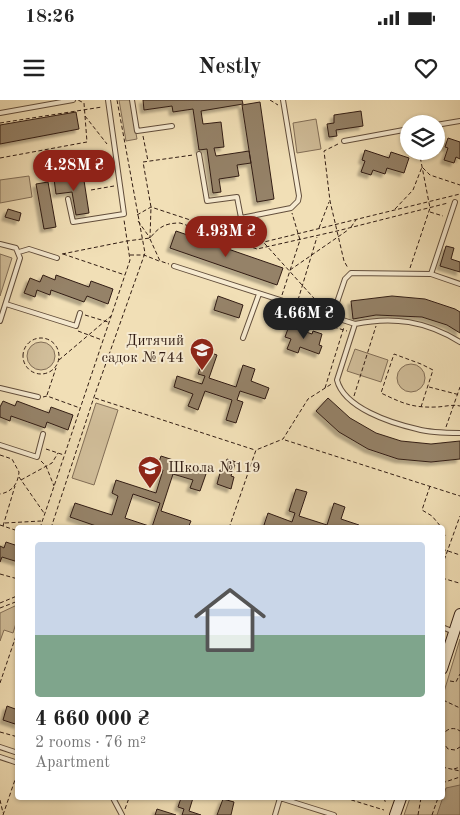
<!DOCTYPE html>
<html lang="en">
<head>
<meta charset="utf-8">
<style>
  :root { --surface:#fff; --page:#f6f6f6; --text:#222; --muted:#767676; --accent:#8f2418 }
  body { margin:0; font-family:"Old Standard TT",serif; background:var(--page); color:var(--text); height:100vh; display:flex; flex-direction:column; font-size:19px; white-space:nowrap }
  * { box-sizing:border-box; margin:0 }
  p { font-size:16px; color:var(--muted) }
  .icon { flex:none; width:28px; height:28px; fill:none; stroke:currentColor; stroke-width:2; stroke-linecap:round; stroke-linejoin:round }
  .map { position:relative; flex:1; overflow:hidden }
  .drawer { position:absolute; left:15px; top:425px; width:430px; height:275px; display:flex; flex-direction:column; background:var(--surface); border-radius:5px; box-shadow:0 1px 4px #0004 }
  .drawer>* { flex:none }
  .tools { position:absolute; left:400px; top:15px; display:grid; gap:10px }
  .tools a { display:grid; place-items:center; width:45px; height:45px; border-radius:50%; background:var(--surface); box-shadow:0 1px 4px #0004; font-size:25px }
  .price { position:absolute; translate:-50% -42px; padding:0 11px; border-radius:18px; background:var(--accent); color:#fff; font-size:16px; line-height:32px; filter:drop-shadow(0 1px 2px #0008) }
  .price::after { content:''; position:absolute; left:50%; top:30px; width:15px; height:11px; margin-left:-8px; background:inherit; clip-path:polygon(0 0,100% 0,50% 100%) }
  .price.active { background:#222; color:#fff }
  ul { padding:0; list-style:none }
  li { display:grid; align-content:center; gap:10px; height:265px; padding:0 20px }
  li span { display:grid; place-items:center; height:155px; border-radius:5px; color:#555 }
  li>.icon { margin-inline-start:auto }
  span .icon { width:90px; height:90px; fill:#fffc; stroke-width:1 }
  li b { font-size:21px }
  .status { display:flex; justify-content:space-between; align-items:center; height:35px; padding:0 25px; background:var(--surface); direction:ltr }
  .status svg { height:14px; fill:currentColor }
  header { display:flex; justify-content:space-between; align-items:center; height:65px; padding:0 20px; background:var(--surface); font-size:22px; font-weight:700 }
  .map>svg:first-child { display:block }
  .green { fill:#d1be9a; stroke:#826e57 }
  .water { fill:#b09d7f; stroke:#7e6a54 }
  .building { fill:#958268; stroke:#321d14; fill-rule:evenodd; filter:url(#shadow) }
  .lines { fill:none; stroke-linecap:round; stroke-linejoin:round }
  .lane-casing { stroke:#624e3c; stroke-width:6 }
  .secondary-casing { stroke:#321d14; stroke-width:12 }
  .path { stroke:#321d14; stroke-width:1; stroke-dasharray:4 2.5; stroke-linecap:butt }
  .lane { stroke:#f6ead0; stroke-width:4 }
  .secondary { stroke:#f6ead0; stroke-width:10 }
  .labels { text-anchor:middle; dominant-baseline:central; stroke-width:4; stroke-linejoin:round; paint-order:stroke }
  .poi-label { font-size:15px; fill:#321d14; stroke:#f6ead0; text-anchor:end }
</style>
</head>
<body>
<div class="status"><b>18:26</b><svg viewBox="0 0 49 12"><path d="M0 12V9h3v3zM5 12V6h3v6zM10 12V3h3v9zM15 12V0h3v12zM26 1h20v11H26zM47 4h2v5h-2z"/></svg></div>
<header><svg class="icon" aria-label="menu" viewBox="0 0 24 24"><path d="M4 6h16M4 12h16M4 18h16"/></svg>Nestly<svg class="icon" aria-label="heart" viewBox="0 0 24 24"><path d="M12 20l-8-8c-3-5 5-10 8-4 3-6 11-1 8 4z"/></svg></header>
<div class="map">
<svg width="460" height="715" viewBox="0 0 460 715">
  <defs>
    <filter id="shadow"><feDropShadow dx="-3.5" dy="3.5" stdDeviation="1" flood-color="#0004"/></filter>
  </defs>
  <rect width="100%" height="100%" fill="#f1dfb6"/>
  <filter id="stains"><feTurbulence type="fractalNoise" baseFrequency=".004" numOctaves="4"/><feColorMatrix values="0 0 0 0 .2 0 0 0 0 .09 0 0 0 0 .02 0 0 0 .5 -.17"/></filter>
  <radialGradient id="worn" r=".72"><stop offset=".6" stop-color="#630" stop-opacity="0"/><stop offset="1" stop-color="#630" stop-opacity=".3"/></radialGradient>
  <path class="green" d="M119 0H130L137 39 126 41Z
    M316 19 321 49 297 53 293 23Z
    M29 76 32 97 0 103V80Z
    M0 154 12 158 0 196Z
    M27 256a14 14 0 1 1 28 0a14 14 0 1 1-28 0Z
    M355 249 388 260 381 282 347 271Z
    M397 278a14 14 0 1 1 28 0a14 14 0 1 1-28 0Z
    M96 303 118 310 94 385 72 378Z
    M17 505V520L13 533 4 530 0 541V513Z
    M460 539V715H404L410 698H442L443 595Z"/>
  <path class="water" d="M460 685V715H437L446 688Z"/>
  <path class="building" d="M143 0H242L243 4 201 11 203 24 221 22 224 47 214 48 216 56 249 51 251 63 237 65 239 76 219 79 221 92 213 93 207 49 199 50 193 9 173 12 172 6 144 10Z
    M260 2 274 99 257 102 242 5Z
    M361 11 363 26 336 30 337 36 329 37 327 24 334 23V15Z
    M76 12 79 29 0 44V25Z
    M448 38 460 42V59L456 57 454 63 444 60 448 48 445 47Z
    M365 50 389 58 391 52 409 58 404 73 387 68 385 74 373 70 371 75 361 72 365 61 362 60Z
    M83 74 89 113 76 115 72 92 56 94 54 79Z
    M48 82 56 127 44 129 36 84Z
    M8 109 21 113 19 121 5 117Z
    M176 131 283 168 277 185 170 148Z
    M446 146 454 148 451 159 460 162V172L440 166Z
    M43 175 55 180 56 175 89 187 91 181 113 189 108 204 87 196 84 202 51 190 50 195 37 190 35 197 24 193 30 178 40 182Z
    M218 196 243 205 239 218 214 210Z
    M392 196 425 199 455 209 460 212V233L447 225 422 217 376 215 353 219 351 201Z
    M289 226 312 234 313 231 322 234 319 245 322 246 319 254 300 247 298 253 287 249 291 239 285 237Z
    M206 251 217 255 209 278 236 287 243 265 255 269 251 281 269 288 265 299 240 291 237 300 243 302 236 323 226 320 232 300 205 291 198 310 188 306 193 294 174 287 177 276 202 284 205 276 198 274Z
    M328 298 350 318 376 333 401 341 431 344 460 341V359L431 362 398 359 368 349 339 332 316 311Z
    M3 301 15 306 17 301 49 313 51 307 73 315 68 330 47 322 45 328 11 316 10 321 0 317V307Z
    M161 356 207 371 200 391 190 388 193 380 173 374 161 411 191 421 188 428H102L70 417 75 403 112 415 118 396 112 393 116 380 156 393 163 370 157 368ZM133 394 160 403 152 427 125 418Z
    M227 359 236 362 231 376 234 377 231 389 217 384 220 373H223Z
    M296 389 307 392 299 416 327 425 334 403 345 407 341 419 359 425V428H273L264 425 268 413 292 422 295 413 289 411Z
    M6 442 18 446V462L2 457 0 462V446L4 448Z
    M7 606 18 610V625L3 620Z
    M181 698H193L189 711 201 715H182L184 709 178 707Z
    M223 699 234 702 231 715H217Z
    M157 709 176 715H155Z"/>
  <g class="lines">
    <defs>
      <path id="lane" d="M132 0 137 31 172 26
        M0 13 73 0
        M436 25 460 21
        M344 41 409 29
        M199 54 207 101 237 97 241 118 291 108 298 101 299 96 283 0
        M68 99 73 122 124 114 108 0
        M0 144 16 148 20 158 0 221
        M19 152 29 149 57 158
        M174 166 355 224 337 280C344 308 391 323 417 329 431 333 446 333 460 333
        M431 174 455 102
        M6 204 76 226 80 213
        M332 217 345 179 351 173 431 174 460 184
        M355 224C393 216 426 221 460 242
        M243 238 259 194
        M0 288 38 297
        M0 345 37 357 43 334
        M442 527 454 532
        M0 647 18 653
        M0 657 18 663
        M113 698 122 715
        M275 715 280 698 334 715"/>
      <path id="secondary" d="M442 569 460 514
        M395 715 401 698"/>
    </defs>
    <use href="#lane" class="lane-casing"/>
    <use href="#secondary" class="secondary-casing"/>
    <path class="path" d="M270 0 278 5
      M85 16 107 44
      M0 23 102 7
      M143 36 148 61
      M338 44 324 51 330 101 344 161 348 168
      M0 58 87 42 84 3 78 0
      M91 90 114 86
      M395 109 413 90 422 67 430 75 460 85
      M430 112 443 116
      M137 115 151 107 260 143 460 94
      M138 121 150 138 151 107 143 62 193 55
      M247 124 321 206
      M351 127 356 120
      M319 128 329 102
      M150 139 160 161 169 164
      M62 154 127 141 150 138C159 127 165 123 180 123L257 149 337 131 448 103
      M63 154 125 175
      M130 155H144L159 161
      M410 168 430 108 419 51
      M290 170 348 130
      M282 195 300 140 292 113
      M298 200 317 137
      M295 211 294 215 347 231
      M85 215 108 222
      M78 231 102 240
      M23 256a18 18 0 1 1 36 0a18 18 0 1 1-36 0Z
      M59 260 111 216
      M429 287 460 295
      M325 288 344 227
      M47 295 56 268
      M354 296 376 226
      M43 297 47 296 80 308
      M95 298 255 350
      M421 307 433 270 421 264 394 254 381 293C402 303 412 308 436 307 444 307 452 304 460 306
      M446 327 460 287
      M285 340 460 396
      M46 349 64 355
      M0 355 12 359 19 372C18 384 12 392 0 394
      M41 361 46 366 54 386
      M19 377 44 413
      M21 380 52 363 58 353
      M430 386 422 410 432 416 442 428
      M5 423 41 421
      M0 425 18 431
      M3 426 15 386
      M40 428 130 160 124 120
      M51 428 94 297 145 153 117 0
      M229 428 256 350 283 339 308 299 333 283
      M442 429 445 435 442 442
      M442 449 460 455
      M442 466 460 416
      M0 474 18 479
      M442 478 459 483
      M0 503 17 496 18 494
      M0 508 18 501
      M450 581 456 582 460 574
      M0 583 18 530
      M443 600 460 608
      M0 632 18 637
      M442 637C445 629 453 626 460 631
      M442 641 448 649 455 650 460 647
      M442 667 460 671
      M454 669 460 667
      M442 683 460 677
      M345 698 384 710
      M384 698 386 704
      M0 700 3 713
      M125 709 129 698
      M3 715 18 671
      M418 715 421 698
      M432 715 438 698"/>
    <use href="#lane" class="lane"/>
    <use href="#secondary" class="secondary"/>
  </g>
  <defs>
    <symbol id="school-pin" viewBox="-11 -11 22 30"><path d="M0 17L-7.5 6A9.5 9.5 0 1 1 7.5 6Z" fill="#8f2418" stroke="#f6ead0"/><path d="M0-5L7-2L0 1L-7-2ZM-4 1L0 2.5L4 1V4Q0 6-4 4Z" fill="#fff"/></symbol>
  </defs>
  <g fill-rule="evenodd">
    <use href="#school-pin" x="188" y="236" width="28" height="38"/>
    <use href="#school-pin" x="136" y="354" width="28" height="38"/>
  </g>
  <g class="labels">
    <g class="poi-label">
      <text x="184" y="241">Дитячий<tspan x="184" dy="17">садок №744</tspan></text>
      <text x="168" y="368" text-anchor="start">Школа №119</text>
    </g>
  </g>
  <rect width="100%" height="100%" filter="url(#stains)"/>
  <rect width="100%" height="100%" fill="url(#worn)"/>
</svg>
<div class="tools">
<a><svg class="icon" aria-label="layers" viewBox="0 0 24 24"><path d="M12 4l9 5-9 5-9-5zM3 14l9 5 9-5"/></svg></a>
</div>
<b class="price" style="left:74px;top:92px">4.28M ₴</b>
<b class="price" style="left:226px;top:158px">4.93M ₴</b>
<b class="price active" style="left:304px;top:240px">4.66M ₴</b>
<section class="drawer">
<ul>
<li><span style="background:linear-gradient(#c9d6e8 60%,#7fa58c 0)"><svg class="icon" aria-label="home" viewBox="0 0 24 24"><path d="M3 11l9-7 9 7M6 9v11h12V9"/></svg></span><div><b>4 660 000 ₴</b><p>2 rooms · 76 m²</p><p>Apartment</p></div></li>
</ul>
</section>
</div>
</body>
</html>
